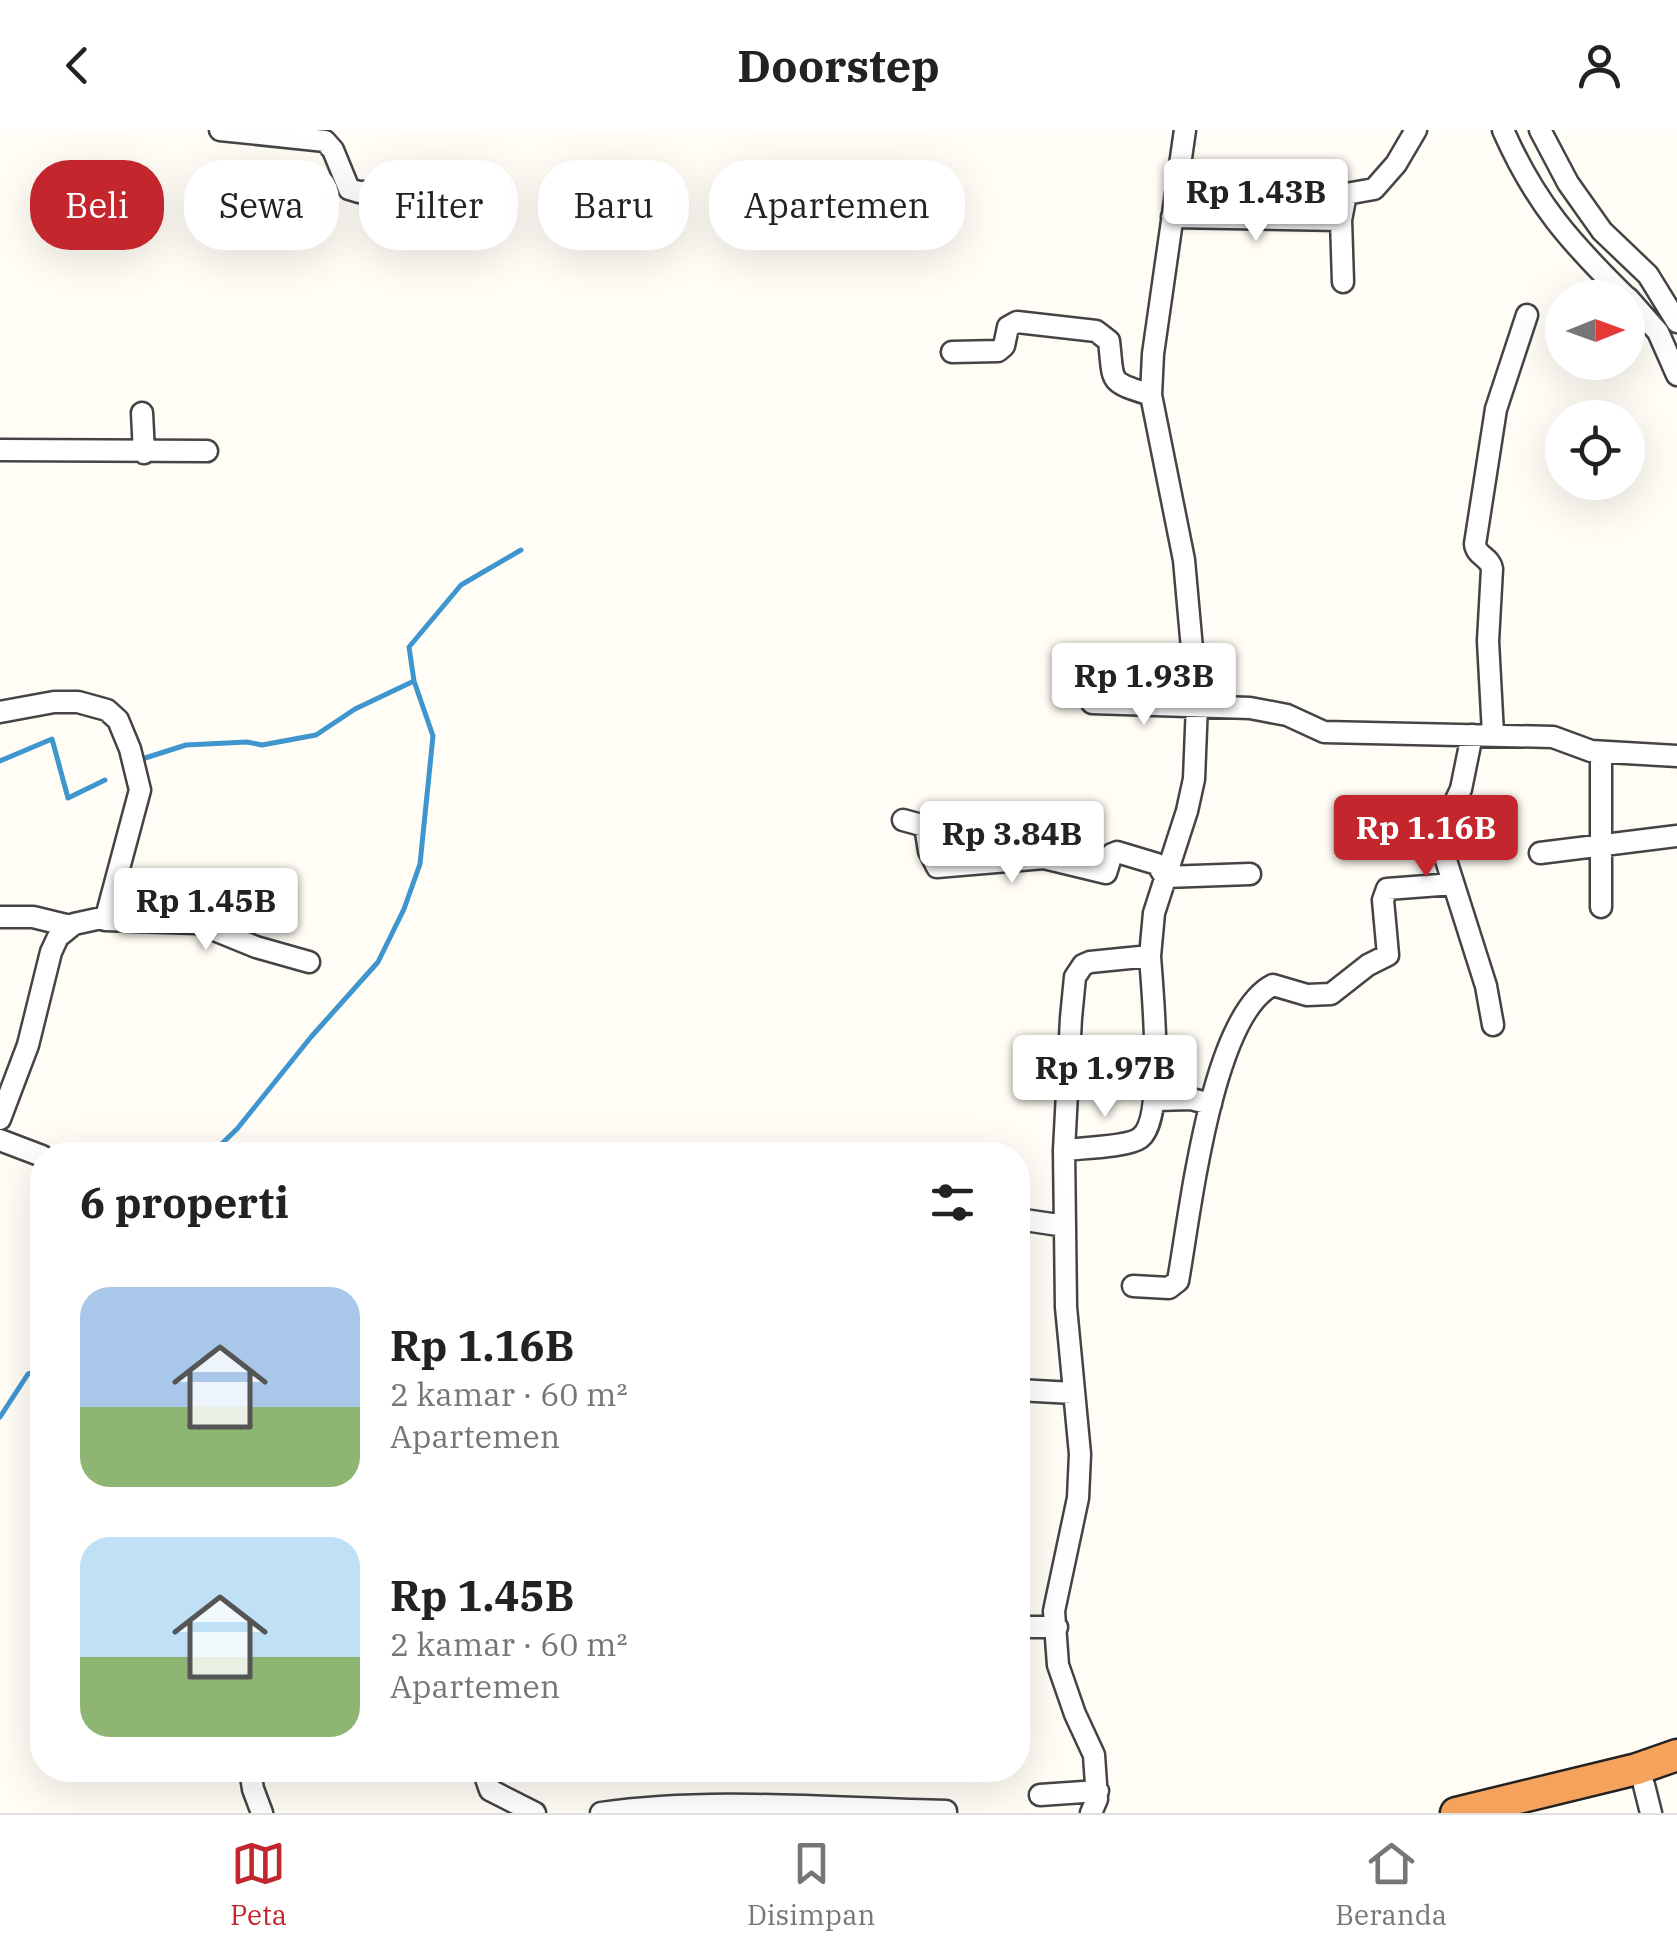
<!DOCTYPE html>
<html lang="id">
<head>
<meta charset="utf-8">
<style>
  :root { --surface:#fff; --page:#f2f2f2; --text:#222; --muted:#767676; --line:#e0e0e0; --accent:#c4262e }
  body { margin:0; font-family:"IBM Plex Serif",serif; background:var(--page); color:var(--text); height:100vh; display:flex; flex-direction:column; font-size:38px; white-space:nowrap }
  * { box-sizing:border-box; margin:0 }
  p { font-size:32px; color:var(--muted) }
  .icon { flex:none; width:55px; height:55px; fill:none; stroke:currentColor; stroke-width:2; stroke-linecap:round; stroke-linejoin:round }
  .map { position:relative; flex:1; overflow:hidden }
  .drawer { position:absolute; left:30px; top:1012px; width:1000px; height:640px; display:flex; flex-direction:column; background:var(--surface); border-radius:40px; box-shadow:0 10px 40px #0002 }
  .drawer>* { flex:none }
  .banner { position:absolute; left:30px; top:30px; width:1000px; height:90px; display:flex; gap:20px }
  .needle { width:65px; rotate:89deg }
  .fabs { position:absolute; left:1545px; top:150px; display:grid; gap:20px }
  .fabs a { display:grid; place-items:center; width:100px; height:100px; border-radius:50%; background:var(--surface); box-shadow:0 10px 40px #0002; font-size:50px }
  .price { position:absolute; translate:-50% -85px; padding:0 22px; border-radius:10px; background:#fff; color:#222; font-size:32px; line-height:65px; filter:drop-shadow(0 2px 5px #0008) }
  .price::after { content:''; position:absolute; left:50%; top:60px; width:30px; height:22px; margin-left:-15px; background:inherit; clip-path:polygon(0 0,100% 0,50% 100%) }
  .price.current { background:var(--accent); color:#fff }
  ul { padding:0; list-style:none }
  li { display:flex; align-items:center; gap:30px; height:250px; padding:0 50px }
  li span { display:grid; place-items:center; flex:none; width:280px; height:200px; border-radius:30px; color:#555 }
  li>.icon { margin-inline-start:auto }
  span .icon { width:120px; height:120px; fill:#fffc; stroke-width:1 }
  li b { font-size:42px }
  h2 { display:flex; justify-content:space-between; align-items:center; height:120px; padding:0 50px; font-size:42px }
  .pill { padding:0 35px; border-radius:40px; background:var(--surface); box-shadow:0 10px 40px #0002; font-size:35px; line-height:90px }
  .pill.current { background:var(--accent); color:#fff }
  header { display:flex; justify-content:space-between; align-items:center; height:130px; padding:0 50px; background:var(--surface); font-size:45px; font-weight:700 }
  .tab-bar { display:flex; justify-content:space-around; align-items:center; height:140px; border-top:2px solid var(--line); background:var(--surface); font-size:28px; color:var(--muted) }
  .tab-bar a { display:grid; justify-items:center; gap:5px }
  .tab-bar .current { color:var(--accent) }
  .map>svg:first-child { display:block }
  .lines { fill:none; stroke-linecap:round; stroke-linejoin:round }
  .stream { stroke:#3f96cf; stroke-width:5 }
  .minor-casing { stroke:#444; stroke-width:25 }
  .highway-casing { stroke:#222; stroke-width:35 }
  .minor { stroke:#fff; stroke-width:20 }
  .highway { stroke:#f5a25d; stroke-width:30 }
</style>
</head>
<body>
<header><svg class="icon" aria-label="back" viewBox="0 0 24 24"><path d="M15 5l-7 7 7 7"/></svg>Doorstep<svg class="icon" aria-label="person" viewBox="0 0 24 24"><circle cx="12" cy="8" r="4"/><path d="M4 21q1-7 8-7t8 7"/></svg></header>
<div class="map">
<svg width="1677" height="1683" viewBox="0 0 1677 1683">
  <rect width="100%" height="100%" fill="#fffdf5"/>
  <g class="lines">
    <path class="stream" d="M142 629 186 615 247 612 262 615 316 605 355 579 414 551
      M0 631 52 609 68 668 105 650
      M210 1025 237 999 311 907 378 832 404 779 420 734 433 606 414 551 409 517 461 455 521 420
      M0 1287 28 1244 42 1240"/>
    <defs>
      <path id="minor" d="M220 0 325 11 333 20 349 59 359 62 459 59 467 57 475 49
        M1503 0C1535 73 1570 112 1627 168
        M1540 0 1568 53 1602 101 1648 145 1677 192
        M1172 87 1341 90
        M1343 152 1341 90 1346 64 1374 59 1396 34 1416 0
        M1628 168 1658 202 1677 245
        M952 222 998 221 1004 216 1008 197 1017 192 1096 201 1109 211C1114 254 1107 251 1151 265
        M142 283 144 323
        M0 320 207 321
        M1092 573 1250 578 1287 585 1324 602 1553 607 1591 621 1677 626
        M0 582 54 572H78L107 580 118 590 130 619 140 660 106 787 74 794 58 807 51 822 28 915 0 989
        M1493 604 1488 511 1492 439C1490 427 1476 426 1475 414L1496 279 1527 185
        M1472 605 1461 659 1445 693V727L1486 856 1493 895
        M903 690 925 696 929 721 937 737 1044 728 1106 743 1112 724 1117 722 1157 734 1165 747 1250 744
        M1540 723 1677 706
        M1601 777V623
        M0 787H33L70 796
        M105 790 197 793 256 817 309 832
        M1156 970 1191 969 1211 974
        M0 1010 42 1026
        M1064 1020C1081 1018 1128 1017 1140 1008 1166 989 1152 859 1150 826
        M1018 1089 1065 1096
        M1133 1156 1169 1158 1178 1151C1190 1085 1211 886 1273 855L1307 865 1331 864 1368 835 1388 825 1383 770 1387 759 1453 754
        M1018 1260 1073 1263
        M1018 1497H1057
        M250 1640 253 1659 262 1683
        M483 1640 490 1660 535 1683
        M1644 1655 1651 1683
        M1040 1665 1098 1661
        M601 1683C713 1667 833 1679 946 1681
        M1091 1683 1097 1669 1094 1625 1075 1584 1058 1535 1054 1481 1078 1368 1080 1324 1066 1177 1064 1020 1071 888 1075 847 1083 835 1090 832 1150 826 1154 783 1187 681 1194 649 1197 574 1184 430 1151 265 1153 224 1185 0"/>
      <path id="highway" d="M1456 1683 1637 1639 1677 1625"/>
    </defs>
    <use href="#minor" class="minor-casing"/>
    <use href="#highway" class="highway-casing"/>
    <use href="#minor" class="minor"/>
    <use href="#highway" class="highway"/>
  </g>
</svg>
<div class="fabs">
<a><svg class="needle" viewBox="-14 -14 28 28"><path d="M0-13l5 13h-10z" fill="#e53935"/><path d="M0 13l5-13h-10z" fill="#767676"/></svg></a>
<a><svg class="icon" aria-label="locate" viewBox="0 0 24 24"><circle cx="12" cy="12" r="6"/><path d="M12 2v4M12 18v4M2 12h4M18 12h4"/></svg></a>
</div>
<b class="price" style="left:1256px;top:114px">Rp 1.43B</b>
<b class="price" style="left:1144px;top:598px">Rp 1.93B</b>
<b class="price current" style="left:1426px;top:750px">Rp 1.16B</b>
<b class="price" style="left:1012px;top:756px">Rp 3.84B</b>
<b class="price" style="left:206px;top:823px">Rp 1.45B</b>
<b class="price" style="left:1105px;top:990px">Rp 1.97B</b>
<div class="banner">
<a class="pill current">Beli</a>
<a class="pill">Sewa</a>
<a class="pill">Filter</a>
<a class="pill">Baru</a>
<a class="pill">Apartemen</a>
</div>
<section class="drawer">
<h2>6 properti<svg class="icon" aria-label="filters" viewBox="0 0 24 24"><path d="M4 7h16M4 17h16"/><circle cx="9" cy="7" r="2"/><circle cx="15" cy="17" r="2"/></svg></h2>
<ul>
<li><span style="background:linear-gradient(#a9c7e8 60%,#8fb573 0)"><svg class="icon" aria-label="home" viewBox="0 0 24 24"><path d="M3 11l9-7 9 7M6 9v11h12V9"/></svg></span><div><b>Rp 1.16B</b><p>2 kamar · 60 m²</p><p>Apartemen</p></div></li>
<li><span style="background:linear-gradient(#bfe0f5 60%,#8fb573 0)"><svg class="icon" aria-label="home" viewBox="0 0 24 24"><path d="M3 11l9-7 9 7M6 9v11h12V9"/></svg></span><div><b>Rp 1.45B</b><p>2 kamar · 60 m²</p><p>Apartemen</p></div></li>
</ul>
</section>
</div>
<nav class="tab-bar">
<a class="current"><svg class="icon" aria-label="map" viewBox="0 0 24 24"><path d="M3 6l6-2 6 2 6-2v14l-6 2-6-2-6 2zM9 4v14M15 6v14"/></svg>Peta</a>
<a><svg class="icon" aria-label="saved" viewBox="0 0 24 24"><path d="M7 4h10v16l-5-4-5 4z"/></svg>Disimpan</a>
<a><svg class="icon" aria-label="home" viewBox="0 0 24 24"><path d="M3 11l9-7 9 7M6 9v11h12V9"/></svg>Beranda</a>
</nav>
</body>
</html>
